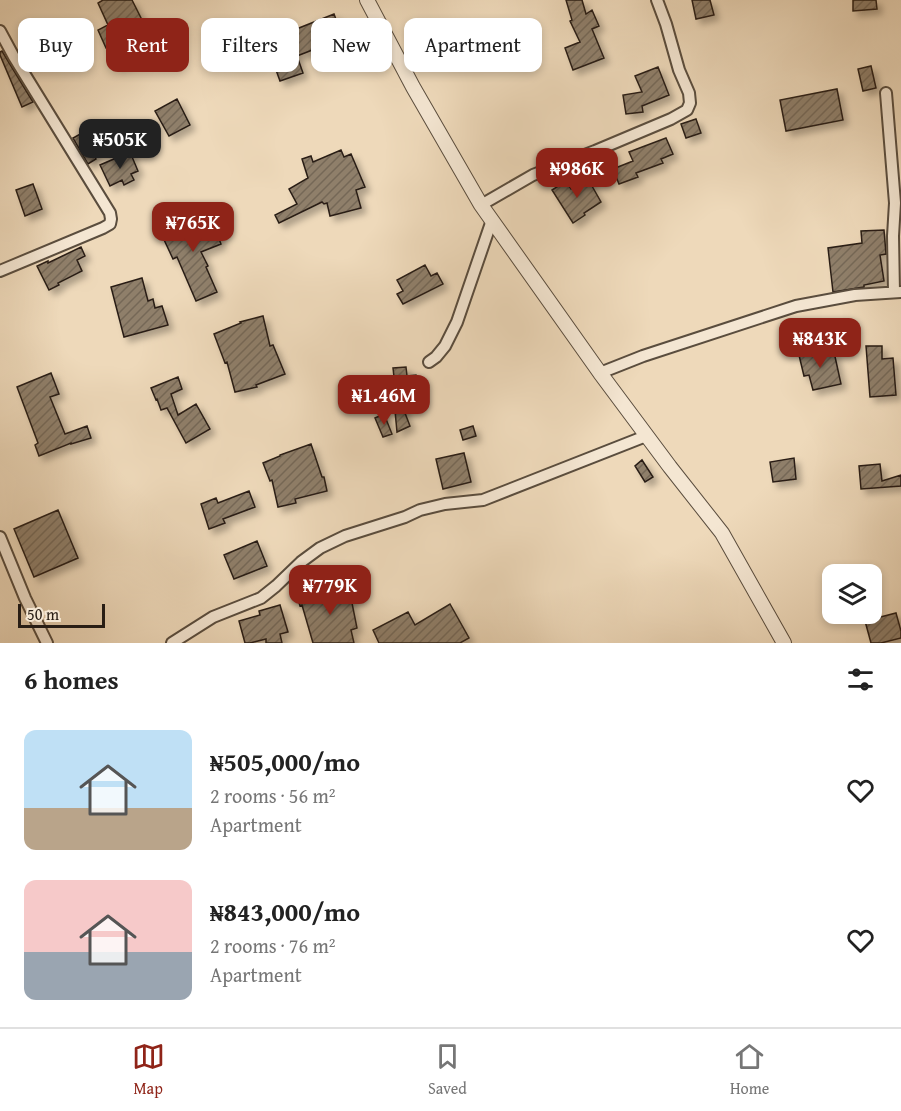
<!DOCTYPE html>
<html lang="en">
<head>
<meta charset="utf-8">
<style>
  :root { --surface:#fff; --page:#f6f6f6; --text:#222; --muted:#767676; --line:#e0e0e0; --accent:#8f2418 }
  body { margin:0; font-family:"Gentium Book Plus",serif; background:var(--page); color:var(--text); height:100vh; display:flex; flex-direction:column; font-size:22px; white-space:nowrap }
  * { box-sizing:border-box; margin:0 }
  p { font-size:20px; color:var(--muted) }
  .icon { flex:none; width:33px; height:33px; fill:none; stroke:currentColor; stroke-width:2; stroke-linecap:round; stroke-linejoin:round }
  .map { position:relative; height:643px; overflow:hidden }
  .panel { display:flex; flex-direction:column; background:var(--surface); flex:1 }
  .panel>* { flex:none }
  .guide { position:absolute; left:18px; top:18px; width:600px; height:54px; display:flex; gap:12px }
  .buttons { position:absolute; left:822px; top:564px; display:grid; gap:12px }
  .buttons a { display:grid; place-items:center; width:60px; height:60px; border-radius:12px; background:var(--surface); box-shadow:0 3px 9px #0003; font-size:30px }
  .scale { position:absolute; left:18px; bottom:15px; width:87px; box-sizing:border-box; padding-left:6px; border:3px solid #291e15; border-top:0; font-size:16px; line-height:21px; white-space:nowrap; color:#291e15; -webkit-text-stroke:4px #f4e6d2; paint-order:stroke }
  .price { position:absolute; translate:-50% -51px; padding:0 14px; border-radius:12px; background:var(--accent); color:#fff; font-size:20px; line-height:39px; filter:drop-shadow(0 2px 3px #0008) }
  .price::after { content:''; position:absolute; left:50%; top:36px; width:18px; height:14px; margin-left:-9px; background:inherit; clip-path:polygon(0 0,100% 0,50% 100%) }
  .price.active { background:#222; color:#fff }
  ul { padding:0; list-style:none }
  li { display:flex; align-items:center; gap:18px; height:150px; padding:0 24px }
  li span { display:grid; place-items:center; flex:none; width:168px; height:120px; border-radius:12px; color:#555 }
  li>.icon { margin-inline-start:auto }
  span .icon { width:72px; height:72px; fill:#fffc; stroke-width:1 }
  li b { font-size:26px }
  h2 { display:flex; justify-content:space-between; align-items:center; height:72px; padding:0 24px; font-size:26px }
  .chip { padding:0 21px; border-radius:12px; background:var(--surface); box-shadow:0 3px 9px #0003; font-size:21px; line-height:54px }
  .chip.active { background:var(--accent); color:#fff }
  .menu { display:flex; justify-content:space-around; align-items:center; height:84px; border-top:2px solid var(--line); background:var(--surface); font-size:16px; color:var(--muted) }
  .menu a { display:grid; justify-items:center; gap:3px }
  .menu .active { color:var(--accent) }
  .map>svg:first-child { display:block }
  .building { fill:url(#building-hatch); stroke:#291e15; stroke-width:1.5; filter:url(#shadow) }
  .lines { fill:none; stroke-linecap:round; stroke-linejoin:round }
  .minor-casing { stroke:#5a4d3e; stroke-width:14 }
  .tertiary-casing { stroke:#5a4d3e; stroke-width:16 }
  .minor { stroke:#f4e6d2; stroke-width:10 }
  .tertiary { stroke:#f4e6d2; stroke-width:14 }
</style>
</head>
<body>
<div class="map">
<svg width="901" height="643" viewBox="0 0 901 643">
  <defs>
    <pattern id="building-hatch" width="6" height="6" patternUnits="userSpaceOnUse" patternTransform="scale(1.5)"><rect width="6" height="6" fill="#8f7f6b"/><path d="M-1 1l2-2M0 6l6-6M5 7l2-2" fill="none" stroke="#756757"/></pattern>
    <filter id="shadow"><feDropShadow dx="5" dy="5" stdDeviation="3" flood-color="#0004"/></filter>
  </defs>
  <rect width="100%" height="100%" fill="#eed9ba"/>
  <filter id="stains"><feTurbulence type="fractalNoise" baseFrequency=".00333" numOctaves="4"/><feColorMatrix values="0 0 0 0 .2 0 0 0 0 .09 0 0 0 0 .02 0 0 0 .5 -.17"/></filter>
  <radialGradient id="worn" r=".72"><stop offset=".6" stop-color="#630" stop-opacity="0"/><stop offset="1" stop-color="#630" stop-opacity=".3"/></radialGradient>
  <path class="building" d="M103 0H132L146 28 120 41 129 60 118 65 109 46 106 48 98 30 108 25 98 3Z
    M566 0H582L586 14 592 10 599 26 592 29 604 58 573 70 565 48 580 42 570 21 572 20Z
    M692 0H710L714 15 696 19Z
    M853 0H876L877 9 853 11Z
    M334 14 343 38 297 56 303 73 280 81 267 45 296 34 294 30Z
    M353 39 360 54 344 61 337 46Z
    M2 51 8 61 33 102 22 107 0 55V52Z
    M871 66 876 88 863 91 858 69Z
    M658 67 669 95 642 106 643 112 626 114 623 95 642 92 635 76Z
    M837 89 843 120 786 131 780 100Z
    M177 99 190 125 169 136 155 111Z
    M696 119 701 133 686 138 681 124Z
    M82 133 96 159 88 164 73 138Z
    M666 138 673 154 661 159 663 163 636 173 638 177 619 184 613 169 633 161 629 152Z
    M341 150 344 157 351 154 365 187 356 190 361 208 330 216 327 203 324 204 322 202 279 223 275 215 297 204 289 189 308 178 302 159 311 156 313 162Z
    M130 152 138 171 131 174 134 180 124 185 122 180 110 186 100 165Z
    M588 179 601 202 584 213 585 215 573 223 552 190 566 181 571 189Z
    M33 184 42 209 25 216 16 190Z
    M211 218 221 244 201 252 208 266 206 267 217 292 196 301 177 257 173 259 160 231 181 221 184 228Z
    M884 230 886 254 880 255 884 281 864 285V287L833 292 828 248 862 243 861 231Z
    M81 247 85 256 77 260 82 271 58 283 59 285 49 290 37 266 48 261V263Z
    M425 265 431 276 437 273 443 284 403 304 397 294 403 291 397 280Z
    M142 278 148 301 153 299 155 308 162 306 168 325 124 337 111 287Z
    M263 316 270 346 273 345 285 374 256 385 257 387 235 392 227 362 225 363 214 334 241 323 240 322Z
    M866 346H882V359L893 358 896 395 870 397Z
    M813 347 815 357 834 352 841 384 813 390 809 375 804 376 798 351Z
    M406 367 407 376 416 375 418 388 403 391 405 413 410 426 397 432 394 400H395L391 378 394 377 393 368Z
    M51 373 59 394 50 397 65 434 87 426 91 438 71 444V443L39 456 35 445 38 443 17 387Z
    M178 377 182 389 171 394 178 415 196 404 210 429 186 443 167 408 161 410 157 399 156 400 151 388Z
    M369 379 373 389 353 398 349 387Z
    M384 414 392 434 383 437 375 418Z
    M473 426 476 436 463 440 460 430Z
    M311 444 322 477H324L327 491 295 499 296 503 278 507 272 480 270 481 263 463 280 456V455Z
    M464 453 471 482 443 489 436 459Z
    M794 458 796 479 773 482 770 462Z
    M642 460 653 477 645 482 635 466Z
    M880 464 882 481 901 475V486L861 489 859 466Z
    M249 491 255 507 223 519 225 523 209 529 201 504 216 498 218 503Z
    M58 510 78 558 34 577 14 529Z
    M257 541 267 566 234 579 224 555Z
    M342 583 352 603 357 628 351 630 354 643H313L302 605 300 606 297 596 305 593 308 600Z
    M450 604 469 638 460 643H379L373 630 408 612 415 625Z
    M280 605 288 632 280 634 282 643H266V639L250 643H245L239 621 260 615 259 611Z
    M896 613 901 631V638L881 643H871L865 621Z"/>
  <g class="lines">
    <defs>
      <path id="minor" d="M0 31 14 57 110 213 111 219 110 224 103 228 0 271
        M886 93 895 203 893 236 894 292
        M481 205 533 175 595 151 671 119 687 110 690 103 689 93 679 70 666 24 657 0
        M429 362 436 357 445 346 457 322 492 220
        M600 373 643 356 796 306 855 295 901 292
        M0 537 25 598 47 643
        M172 643 213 617 261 598 276 586 301 562 320 548 345 536 405 517 420 510 445 504 483 500 646 436"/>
      <path id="tertiary" d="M367 0 413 87 481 205 600 373 670 467 722 533 784 643"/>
    </defs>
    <use href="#minor" class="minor-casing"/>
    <use href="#tertiary" class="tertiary-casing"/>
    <use href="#minor" class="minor"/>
    <use href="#tertiary" class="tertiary"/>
  </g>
  <rect width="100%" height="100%" filter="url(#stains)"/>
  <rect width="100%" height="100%" fill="url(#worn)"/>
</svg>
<div class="buttons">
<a><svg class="icon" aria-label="layers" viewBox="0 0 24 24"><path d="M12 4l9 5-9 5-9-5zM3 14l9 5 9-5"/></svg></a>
</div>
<div class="scale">50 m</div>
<b class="price active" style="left:120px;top:170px">₦505K</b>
<b class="price" style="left:577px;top:199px">₦986K</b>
<b class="price" style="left:193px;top:253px">₦765K</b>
<b class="price" style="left:820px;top:369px">₦843K</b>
<b class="price" style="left:384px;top:426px">₦1.46M</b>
<b class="price" style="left:330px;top:616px">₦779K</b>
<div class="guide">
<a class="chip">Buy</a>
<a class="chip active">Rent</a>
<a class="chip">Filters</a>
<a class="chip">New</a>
<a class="chip">Apartment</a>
</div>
</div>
<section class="panel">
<h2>6 homes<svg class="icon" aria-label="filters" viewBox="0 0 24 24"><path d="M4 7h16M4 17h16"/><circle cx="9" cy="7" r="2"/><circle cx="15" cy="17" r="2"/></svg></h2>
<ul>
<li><span style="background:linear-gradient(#bfe0f5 65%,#b9a48a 0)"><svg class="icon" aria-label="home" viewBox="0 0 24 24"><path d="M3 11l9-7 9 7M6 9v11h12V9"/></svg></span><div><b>₦505,000/mo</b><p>2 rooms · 56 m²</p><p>Apartment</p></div><svg class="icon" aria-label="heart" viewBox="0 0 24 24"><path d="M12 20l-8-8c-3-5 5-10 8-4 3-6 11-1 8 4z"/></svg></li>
<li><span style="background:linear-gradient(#f6c9c9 60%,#9aa5b1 0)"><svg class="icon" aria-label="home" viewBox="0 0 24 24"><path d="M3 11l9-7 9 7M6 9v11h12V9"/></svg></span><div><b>₦843,000/mo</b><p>2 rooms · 76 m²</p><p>Apartment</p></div><svg class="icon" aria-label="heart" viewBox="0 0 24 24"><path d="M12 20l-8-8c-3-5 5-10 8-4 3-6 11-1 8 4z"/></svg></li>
</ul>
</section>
<nav class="menu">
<a class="active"><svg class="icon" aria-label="map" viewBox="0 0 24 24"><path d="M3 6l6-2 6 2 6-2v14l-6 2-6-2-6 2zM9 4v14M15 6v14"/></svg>Map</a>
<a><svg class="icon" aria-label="saved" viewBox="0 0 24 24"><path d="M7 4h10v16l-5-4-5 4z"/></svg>Saved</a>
<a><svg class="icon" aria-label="home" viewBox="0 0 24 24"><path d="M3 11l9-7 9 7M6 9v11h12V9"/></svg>Home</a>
</nav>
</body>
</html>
